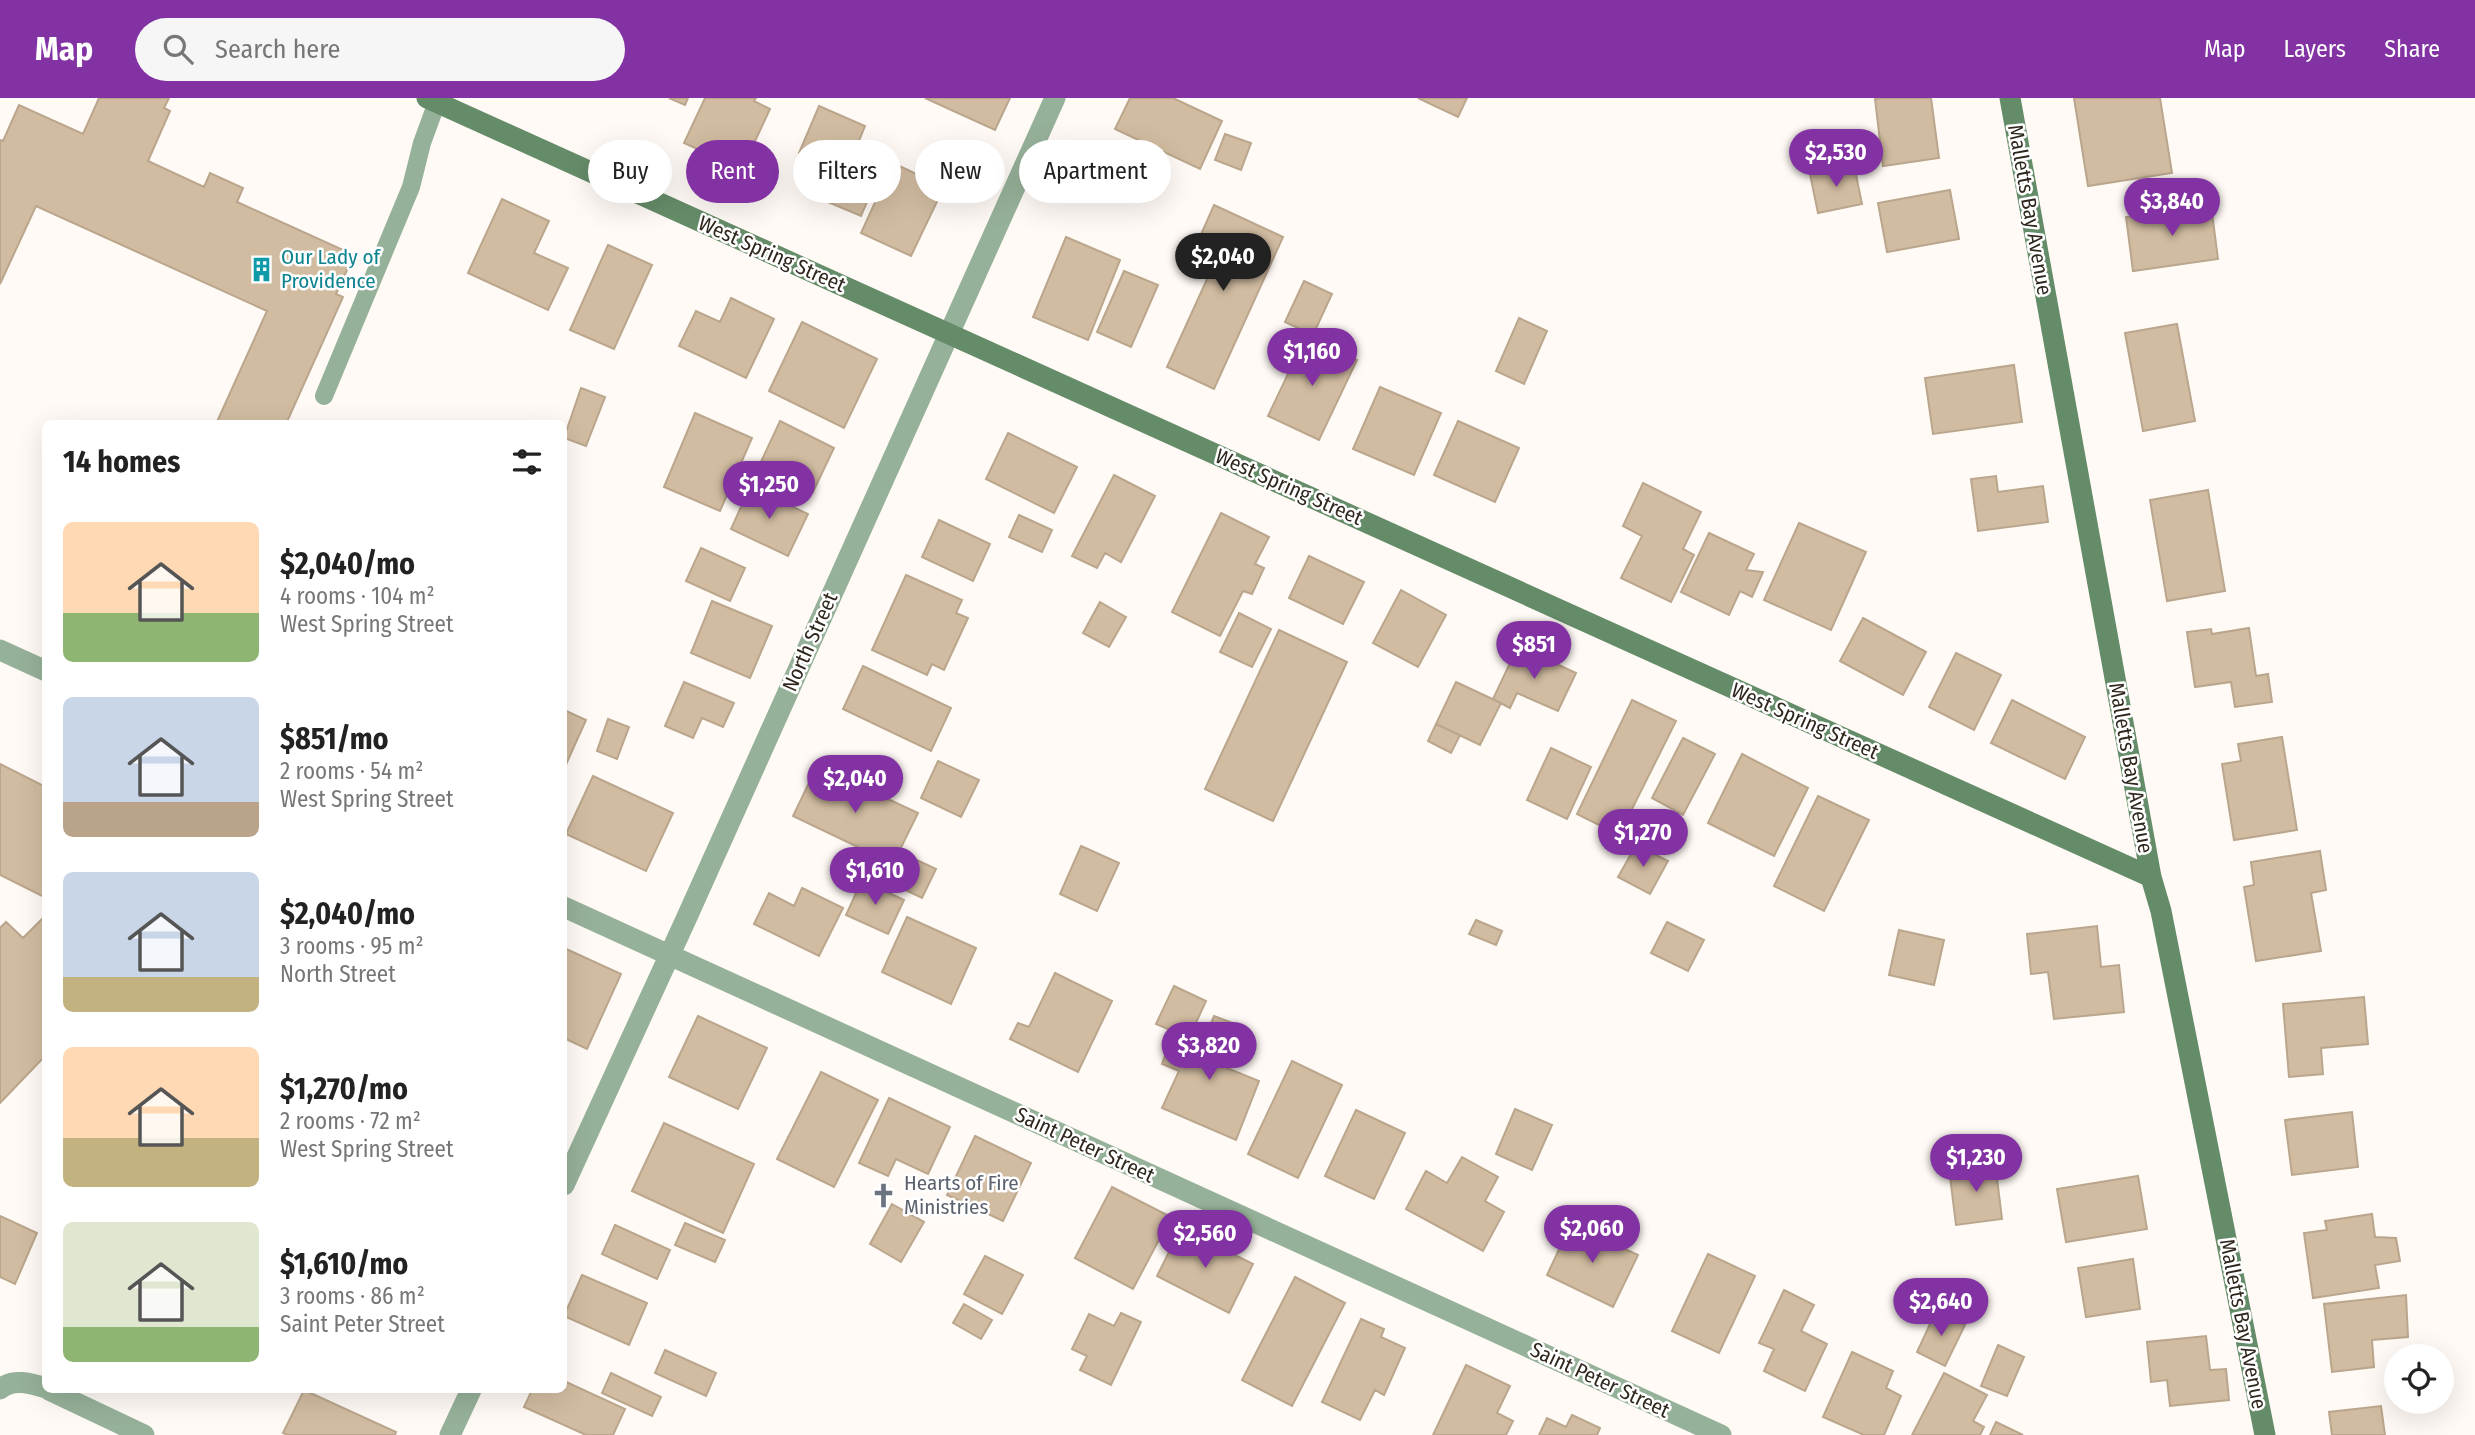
<!DOCTYPE html>
<html lang="en">
<head>
<meta charset="utf-8">
<style>
  :root { --surface:#fff; --page:#f6f6f6; --text:#222; --muted:#767676; --accent:#8232a2 }
  body { margin:0; font-family:"Fira Sans Condensed",sans-serif; background:var(--page); color:var(--text); height:100vh; display:flex; flex-direction:column; font-size:26px; white-space:nowrap }
  * { box-sizing:border-box; margin:0 }
  p { font-size:23px; color:var(--muted) }
  .icon { flex:none; width:38px; height:38px; fill:none; stroke:currentColor; stroke-width:2; stroke-linecap:round; stroke-linejoin:round }
  .map { position:relative; flex:1; overflow:hidden }
  .side { position:absolute; left:42px; top:322px; width:525px; height:973px; display:flex; flex-direction:column; background:var(--surface); border-radius:10px; box-shadow:0 7px 28px #0002 }
  .side>* { flex:none }
  .top-card { position:absolute; left:588px; top:42px; width:665px; height:63px; display:flex; gap:14px }
  .controls { position:absolute; left:2384px; top:1246px; display:grid; gap:14px }
  .controls a { display:grid; place-items:center; width:70px; height:70px; border-radius:50%; background:var(--surface); box-shadow:0 7px 28px #0002; font-size:35px }
  .price { position:absolute; translate:-50% -60px; padding:0 16px; border-radius:24px; background:var(--accent); color:#fff; font-size:23px; line-height:46px; filter:drop-shadow(0 2px 4px #0008) }
  .price::after { content:''; position:absolute; left:50%; top:42px; width:21px; height:16px; margin-left:-10px; background:inherit; clip-path:polygon(0 0,100% 0,50% 100%) }
  .price.active { background:#222; color:#fff }
  ul { padding:0; list-style:none }
  li { display:flex; align-items:center; gap:21px; height:175px; padding:0 21px }
  li span { display:grid; place-items:center; flex:none; width:196px; height:140px; border-radius:10px; color:#555 }
  li>.icon { margin-inline-start:auto }
  span .icon { width:84px; height:84px; fill:#fffc; stroke-width:1 }
  li b { font-size:30px }
  h2 { display:flex; justify-content:space-between; align-items:center; height:84px; padding:0 21px; font-size:30px }
  .pill { padding:0 24px; border-radius:32px; background:var(--surface); box-shadow:0 7px 28px #0002; font-size:24px; line-height:63px }
  .pill.active { background:var(--accent); color:#fff }
  header { display:flex; align-items:center; gap:42px; box-sizing:border-box; height:98px; padding:0 35px; background:var(--accent); color:#fff }
  header strong { font-size:33px }
  nav { display:flex; gap:38px; margin-inline-start:auto; font-size:24px }
  .search { width:490px; height:63px; background:var(--page); display:flex; align-items:center; gap:18px; box-sizing:border-box; padding:0 24px; border-radius:38px; color:var(--muted); font-size:26px }
  .map>svg:first-child { display:block }
  .building { fill:#d1bca1; stroke:#baa68c; stroke-width:2 }
  .lines { fill:none; stroke-linecap:round; stroke-linejoin:round }
  .lane { stroke:#96b199; stroke-width:18 }
  .street { stroke:#96b199; stroke-width:21 }
  .secondary { stroke:#658c69; stroke-width:21 }
  .labels { text-anchor:middle; dominant-baseline:central; stroke-width:5; stroke-linejoin:round; paint-order:stroke }
  .street-label { font-size:21px; fill:#2f271d; stroke:#fff }
  .culture-label { font-size:21px; fill:#0d838f; stroke:#fff; text-anchor:start }
  .worship-label { font-size:21px; fill:#5b616d; stroke:#fff; text-anchor:start }
</style>
</head>
<body>
<header>
<strong>Map</strong>
<div class="search"><svg class="icon" aria-label="search" viewBox="0 0 24 24"><circle cx="10" cy="10" r="6"/><path d="M15 15l6 6"/></svg>Search here</div>
<nav><a>Map</a><a>Layers</a><a>Share</a></nav>
</header>
<div class="map">
<svg width="2475" height="1337" viewBox="0 0 2475 1337">
  <rect width="100%" height="100%" fill="#fffaf5"/>
  <path class="building" d="M99 0H169L164 10 170 13 148 63 204 89 210 75 243 90 237 104 354 157 336 196 343 199 286 326H216L267 213 36 108 0 186V42L3 43 19 7 83 36Z
    M669 0H688L685 7Z
    M705 0H756L754 3 770 11 742 71 684 45Z
    M925 0H1010L995 32Z
    M1130 0H1173L1222 23 1200 71 1115 31Z
    M1418 0H1467L1458 19Z
    M1884 0H1931L1939 60 1883 68 1875 1Z
    M2074 0H2160L2172 75 2088 88Z
    M819 8 865 28 859 43 888 55 861 118 823 102 828 89 811 82 819 63 799 55Z
    M1225 36 1251 45 1241 72 1215 62Z
    M893 65 944 89 911 158 861 135Z
    M1854 67 1862 106 1818 115 1810 76Z
    M1950 92 1959 141 1887 154 1878 105Z
    M502 101 549 123 534 155 568 170 548 212 468 175Z
    M1214 107 1283 139 1214 291 1167 269 1213 168 1191 159Z
    M2211 107 2218 161 2133 173 2126 119Z
    M1066 139 1120 162 1088 242 1033 219Z
    M608 147 652 167 614 251 570 232Z
    M1124 173 1158 187 1131 249 1097 234Z
    M1304 183 1332 196 1313 237 1285 224Z
    M731 200 774 221 746 280 679 248 696 213 720 224Z
    M1519 220 1547 233 1524 286 1496 273Z
    M802 224 877 261 844 330 769 293Z
    M2177 226 2195 323 2143 333 2125 235Z
    M1306 238 1357 262 1319 342 1268 318Z
    M2014 267 2022 324 1933 336 1925 280Z
    M1380 289 1441 315 1414 377 1353 351Z
    M581 290 605 299 586 348 564 340Z
    M695 315 752 340 720 413 664 389Z
    M780 323 834 350 813 394 759 368Z
    M1458 323 1519 350 1495 404 1434 377Z
    M1008 335 1077 369 1054 415 986 381Z
    M1114 377 1155 398 1121 464 1105 455 1097 470 1072 458Z
    M1996 378 1998 394 2043 388 2048 424 1978 433 1971 381Z
    M1643 385 1701 414 1683 451 1694 457 1671 504 1621 480 1642 438 1623 428Z
    M750 389 808 416 788 458 731 431Z
    M2208 392 2225 493 2167 503 2150 402Z
    M1221 415 1269 439 1255 466 1264 470 1252 496 1243 493 1220 538 1172 514Z
    M1019 417 1052 432 1042 454 1009 439Z
    M939 422 990 446 973 483 922 459Z
    M1799 425 1866 454 1831 532 1764 502Z
    M1709 435 1754 456 1746 472 1763 474 1752 499 1740 493 1729 517 1681 494Z
    M701 450 745 470 730 503 686 483Z
    M1309 458 1364 484 1343 526 1289 500Z
    M906 477 962 502 956 515 968 520 944 572 932 566 927 577 872 552Z
    M1401 492 1446 517 1418 569 1373 545Z
    M712 503 772 528 750 580 691 555Z
    M1100 504 1126 519 1109 549 1083 535Z
    M1239 515 1271 531 1252 569 1220 554Z
    M1863 520 1926 554 1903 597 1840 563Z
    M2249 530 2256 578 2268 576 2272 604 2235 609 2231 584 2195 589 2187 534 2211 531 2212 536Z
    M1279 532 1347 564 1273 723 1205 691Z
    M1518 548 1576 575 1558 613 1517 595 1510 610 1493 601Z
    M1956 555 2001 577 1974 632 1929 609Z
    M863 568 951 610 931 653 843 611Z
    M684 584 734 605 723 629 702 620 693 640 665 628Z
    M1456 584 1501 605 1480 647 1436 626Z
    M1632 602 1676 623 1619 737 1577 716Z
    M2012 602 2085 639 2065 681 1991 645Z
    M564 612 586 622 564 671Z
    M608 621 629 629 617 661 597 653Z
    M1436 626 1460 637 1451 655 1428 643Z
    M2282 639 2297 732 2234 742 2222 666 2241 663 2238 646Z
    M1683 640 1715 656 1683 717 1652 700Z
    M1551 650 1591 669 1567 721 1527 702Z
    M1742 656 1808 690 1774 758 1708 725Z
    M938 663 979 682 961 719 921 700Z
    M0 666 46 689V800L0 777Z
    M817 668 918 715 893 766 793 718Z
    M593 678 673 715 646 773 566 736Z
    M1818 698 1869 722 1824 813 1774 788Z
    M1636 747 1668 763 1650 796 1618 779Z
    M1081 748 1119 765 1097 813 1060 796Z
    M2320 753 2326 792 2311 795 2321 853 2256 863 2244 789 2254 787 2251 764Z
    M904 756 936 771 922 800 891 785Z
    M862 782 904 802 888 836 846 817Z
    M802 790 843 810 819 858 754 826 769 795 794 808Z
    M46 817V957L0 1005V830L6 824 23 840Z
    M907 819 976 850 951 906 882 874Z
    M1476 822 1502 833 1496 847 1469 836Z
    M1667 824 1704 842 1688 873 1651 855Z
    M2097 828 2101 869 2119 867 2124 914 2054 921 2048 874 2031 876 2027 836Z
    M1899 832 1944 842 1934 887 1889 877Z
    M564 850 621 876 587 951 564 940Z
    M1055 875 1112 903 1078 974 1010 941 1018 925 1029 929Z
    M1174 888 1206 903 1189 940 1156 926Z
    M2364 899 2368 946 2321 950 2323 976 2289 979 2283 906Z
    M698 918 767 950 738 1011 669 979Z
    M1214 918 1238 927 1222 968 1259 983 1236 1042 1162 1010 1179 973 1162 966 1172 938 1201 950Z
    M1292 963 1342 987 1298 1080 1248 1056Z
    M821 974 878 1002 834 1089 777 1061Z
    M889 1000 950 1029 928 1076 896 1061 888 1078 859 1065Z
    M1515 1011 1552 1027 1532 1072 1496 1056Z
    M1356 1012 1405 1035 1374 1101 1325 1078Z
    M2352 1014 2358 1069 2292 1077 2285 1022Z
    M664 1025 754 1066 723 1135 632 1093Z
    M975 1038 1031 1065 1003 1123 947 1097Z
    M1462 1059 1498 1079 1485 1103 1504 1114 1483 1153 1406 1111 1426 1073 1447 1085Z
    M1995 1064 2002 1121 1956 1127 1949 1070Z
    M2138 1078 2147 1131 2066 1144 2057 1091Z
    M1112 1089 1171 1119 1133 1191 1075 1160Z
    M892 1106 924 1124 901 1164 870 1146Z
    M2372 1116 2375 1139 2396 1140 2400 1163 2375 1167 2379 1190 2313 1200 2304 1135 2327 1132 2325 1123Z
    M0 1118 37 1135 15 1186 0 1179Z
    M685 1125 725 1142 715 1164 675 1147Z
    M1571 1126 1638 1157 1613 1209 1547 1177Z
    M615 1127 670 1152 657 1181 602 1156Z
    M1181 1130 1253 1166 1229 1215 1157 1178Z
    M1708 1156 1755 1178 1719 1255 1672 1233Z
    M985 1158 1023 1177 1002 1216 964 1196Z
    M2133 1161 2140 1211 2086 1219 2078 1170Z
    M582 1177 647 1205 629 1247 564 1218Z
    M1295 1179 1345 1205 1292 1308 1242 1282Z
    M1784 1192 1814 1207 1801 1233 1827 1246 1805 1293 1764 1273 1774 1251 1759 1245Z
    M2406 1197 2408 1239 2372 1242 2374 1269 2332 1274 2324 1206Z
    M964 1206 992 1222 981 1241 953 1225Z
    M1936 1213 1965 1227 1945 1268 1917 1254Z
    M1121 1215 1141 1224 1111 1287 1080 1272 1087 1258 1072 1251 1089 1216 1114 1228Z
    M1361 1221 1384 1231 1381 1239 1405 1250 1384 1297 1375 1292 1360 1322 1322 1304Z
    M2206 1238 2210 1272 2226 1271 2229 1302 2170 1308 2167 1282 2151 1284 2147 1244Z
    M1998 1247 2024 1259 2007 1298 1981 1288Z
    M665 1252 716 1275 706 1298 655 1275Z
    M1852 1254 1893 1273 1886 1290 1901 1298 1884 1337H1864L1823 1319Z
    M1466 1267 1510 1288 1497 1315 1513 1323 1506 1337H1433Z
    M611 1275 661 1299 652 1318 602 1295Z
    M1944 1275 1987 1297 1973 1323 1984 1329 1980 1337H1912Z
    M564 1283 625 1311 613 1337H586L524 1309 532 1292H564Z
    M304 1292 396 1334 395 1337H288L283 1335Z
    M2381 1308 2385 1337H2332L2329 1314Z
    M1572 1317 1600 1330 1597 1337H1539L1547 1320 1566 1329Z
    M1996 1324 2023 1337H1990Z"/>
  <g class="lines">
    <path class="lane" d="M324 298 411 89 422 45 437 4"/>
    <path class="street" d="M0 552 46 573
      M564 809 1721 1337
      M564 1087 687 819 1055 0
      M0 1291C13 1280 30 1285 46 1290
      M49 1292 144 1337
      M450 1337 471 1292"/>
    <path class="secondary" d="M427 0 2151 779
      M2010 0 2151 779 2161 813 2265 1337"/>
  </g>
  <defs>
    <symbol id="building-bare" viewBox="-9 -9 18 18"><path d="M-4-6H4V6H1V3H-1V6H-4ZM-2.5-4.3h1.7v1.8h-1.7ZM.8-4.3h1.7v1.8H.8ZM-2.5-1h1.7V.8h-1.7ZM.8-1h1.7V.8H.8Z" fill="#0f9aa8" stroke="#fff" stroke-width="2.5" paint-order="stroke"/></symbol>
    <symbol id="church-bare" viewBox="-9 -9 18 18"><path d="M-1.2-6h2.4v3.5h3.3v2.4h-3.3V6h-2.4V-.1h-3.3v-2.4h3.3Z" fill="#6b7280" stroke="#fff" stroke-width="2.5" paint-order="stroke"/></symbol>
  </defs>
  <g fill-rule="evenodd">
    <use href="#building-bare" x="244" y="154" width="35" height="35"/>
    <use href="#church-bare" x="866" y="1080" width="35" height="35"/>
  </g>
  <g class="labels">
    <g class="street-label">
      <text transform="translate(2030 112) rotate(80)">Malletts Bay Avenue</text>
      <text transform="translate(772 156) rotate(24)">West Spring Street</text>
      <text transform="translate(1289 389) rotate(24)">West Spring Street</text>
      <text transform="translate(810 544) rotate(-66)">North Street</text>
      <text transform="translate(1805 623) rotate(24)">West Spring Street</text>
      <text transform="translate(2131 670) rotate(80)">Malletts Bay Avenue</text>
      <text transform="translate(1085 1047) rotate(25)">Saint Peter Street</text>
      <text transform="translate(2243 1226) rotate(79)">Malletts Bay Avenue</text>
      <text transform="translate(1600 1282) rotate(25)">Saint Peter Street</text>
    </g>
    <g class="culture-label">
      <text x="281" y="159">Our Lady of<tspan x="281" dy="24">Providence</tspan></text>
    </g>
    <g class="worship-label">
      <text x="904" y="1085">Hearts of Fire<tspan x="904" dy="24">Ministries</tspan></text>
    </g>
  </g>
</svg>
<div class="controls">
<a><svg class="icon" aria-label="locate" viewBox="0 0 24 24"><circle cx="12" cy="12" r="6"/><path d="M12 2v4M12 18v4M2 12h4M18 12h4"/></svg></a>
</div>
<b class="price" style="left:1836px;top:91px">$2,530</b>
<b class="price" style="left:2172px;top:140px">$3,840</b>
<b class="price active" style="left:1223px;top:195px">$2,040</b>
<b class="price" style="left:1312px;top:290px">$1,160</b>
<b class="price" style="left:769px;top:423px">$1,250</b>
<b class="price" style="left:1534px;top:583px">$851</b>
<b class="price" style="left:855px;top:717px">$2,040</b>
<b class="price" style="left:1643px;top:771px">$1,270</b>
<b class="price" style="left:875px;top:809px">$1,610</b>
<b class="price" style="left:1209px;top:984px">$3,820</b>
<b class="price" style="left:1976px;top:1096px">$1,230</b>
<b class="price" style="left:1592px;top:1167px">$2,060</b>
<b class="price" style="left:1205px;top:1172px">$2,560</b>
<b class="price" style="left:1941px;top:1240px">$2,640</b>
<div class="top-card">
<a class="pill">Buy</a>
<a class="pill active">Rent</a>
<a class="pill">Filters</a>
<a class="pill">New</a>
<a class="pill">Apartment</a>
</div>
<section class="side">
<h2>14 homes<svg class="icon" aria-label="filters" viewBox="0 0 24 24"><path d="M4 7h16M4 17h16"/><circle cx="9" cy="7" r="2"/><circle cx="15" cy="17" r="2"/></svg></h2>
<ul>
<li><span style="background:linear-gradient(#ffd9b3 65%,#8fb573 0)"><svg class="icon" aria-label="home" viewBox="0 0 24 24"><path d="M3 11l9-7 9 7M6 9v11h12V9"/></svg></span><div><b>$2,040/mo</b><p>4 rooms · 104 m²</p><p>West Spring Street</p></div></li>
<li><span style="background:linear-gradient(#c9d6e8 75%,#b9a48a 0)"><svg class="icon" aria-label="home" viewBox="0 0 24 24"><path d="M3 11l9-7 9 7M6 9v11h12V9"/></svg></span><div><b>$851/mo</b><p>2 rooms · 54 m²</p><p>West Spring Street</p></div></li>
<li><span style="background:linear-gradient(#c9d6e8 75%,#c2b280 0)"><svg class="icon" aria-label="home" viewBox="0 0 24 24"><path d="M3 11l9-7 9 7M6 9v11h12V9"/></svg></span><div><b>$2,040/mo</b><p>3 rooms · 95 m²</p><p>North Street</p></div></li>
<li><span style="background:linear-gradient(#ffd9b3 65%,#c2b280 0)"><svg class="icon" aria-label="home" viewBox="0 0 24 24"><path d="M3 11l9-7 9 7M6 9v11h12V9"/></svg></span><div><b>$1,270/mo</b><p>2 rooms · 72 m²</p><p>West Spring Street</p></div></li>
<li><span style="background:linear-gradient(#dfe7d0 75%,#8fb573 0)"><svg class="icon" aria-label="home" viewBox="0 0 24 24"><path d="M3 11l9-7 9 7M6 9v11h12V9"/></svg></span><div><b>$1,610/mo</b><p>3 rooms · 86 m²</p><p>Saint Peter Street</p></div></li>
</ul>
</section>
</div>
</body>
</html>
